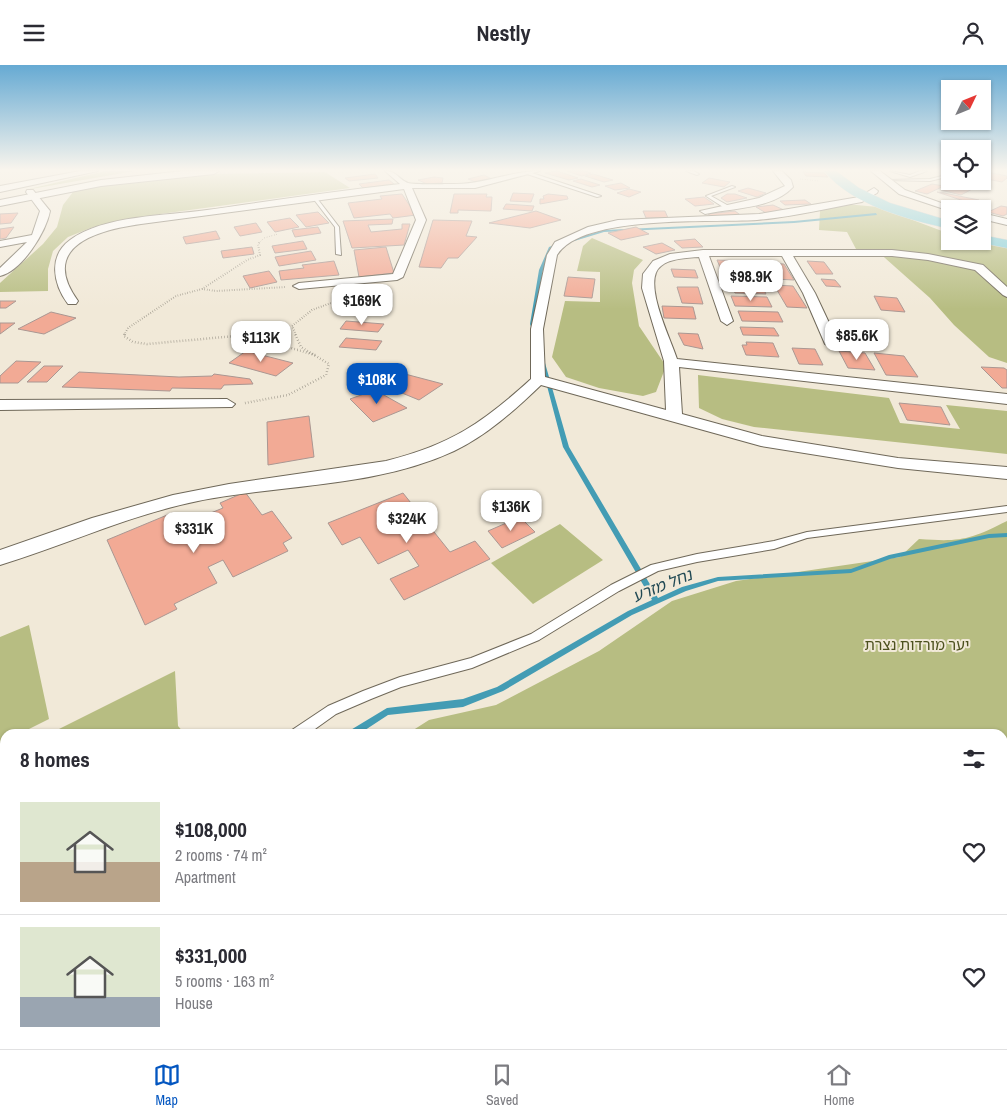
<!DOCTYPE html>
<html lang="en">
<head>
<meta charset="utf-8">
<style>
  :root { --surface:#fff; --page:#f2f2f3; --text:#2b2b33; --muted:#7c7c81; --line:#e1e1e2; --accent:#0356c0 }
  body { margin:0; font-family:"Archivo Narrow","Noto Sans Hebrew",sans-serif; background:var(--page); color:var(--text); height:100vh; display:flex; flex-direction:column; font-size:19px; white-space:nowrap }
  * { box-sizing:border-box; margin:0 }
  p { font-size:16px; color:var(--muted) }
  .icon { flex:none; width:28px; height:28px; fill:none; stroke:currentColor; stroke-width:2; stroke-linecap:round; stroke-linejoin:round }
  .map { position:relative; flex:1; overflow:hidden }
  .drawer { position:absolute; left:0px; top:664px; width:1008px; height:321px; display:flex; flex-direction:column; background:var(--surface); border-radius:15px 15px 0 0; box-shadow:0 1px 4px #0004 }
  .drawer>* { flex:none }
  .needle { width:32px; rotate:47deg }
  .buttons { position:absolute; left:941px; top:15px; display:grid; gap:10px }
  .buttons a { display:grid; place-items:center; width:50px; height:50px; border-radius:0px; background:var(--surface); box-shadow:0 1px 4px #0004; font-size:25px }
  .price { position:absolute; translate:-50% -42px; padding:0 11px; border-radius:10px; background:#fff; color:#222; font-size:16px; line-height:32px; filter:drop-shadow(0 1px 2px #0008) }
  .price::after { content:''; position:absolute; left:50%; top:30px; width:15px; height:11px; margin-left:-8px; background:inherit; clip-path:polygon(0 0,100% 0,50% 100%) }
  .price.current { background:var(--accent); color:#fff }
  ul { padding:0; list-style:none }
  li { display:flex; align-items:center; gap:15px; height:125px; padding:0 20px }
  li+li { border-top:1px solid var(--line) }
  li span { display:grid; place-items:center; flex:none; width:140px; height:100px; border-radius:0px; color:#555 }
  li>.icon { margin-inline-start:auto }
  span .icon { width:60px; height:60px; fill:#fffc; stroke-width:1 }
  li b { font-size:21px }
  h2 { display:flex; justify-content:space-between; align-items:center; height:60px; padding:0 20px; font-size:21px }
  header { display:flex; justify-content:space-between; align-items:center; height:65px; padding:0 20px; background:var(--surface); font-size:22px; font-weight:800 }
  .dock { display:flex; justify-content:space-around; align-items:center; height:70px; border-top:1px solid var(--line); background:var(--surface); font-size:14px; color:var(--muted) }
  .dock a { display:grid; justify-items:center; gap:2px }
  .dock .current { color:var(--accent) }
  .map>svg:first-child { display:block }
  .green { fill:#b7bd82 }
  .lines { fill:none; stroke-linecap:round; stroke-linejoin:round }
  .stream { fill:#439cb4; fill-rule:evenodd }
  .building { fill:#f2aa95; stroke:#aa9792 }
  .service-casing { stroke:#6f6859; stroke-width:2 }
  .minor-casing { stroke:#6f6859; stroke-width:2 }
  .tertiary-casing { stroke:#6f6859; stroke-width:2 }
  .trunk-casing { stroke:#d2d1d0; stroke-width:1 }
  .path-far2 { stroke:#8a857a; stroke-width:1; stroke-dasharray:0.5 2; stroke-linecap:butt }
  .path-far1 { stroke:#8a857a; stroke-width:2; stroke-dasharray:0.5 2; stroke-linecap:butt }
  .path { stroke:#8a857a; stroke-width:2.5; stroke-dasharray:0.5 2.5; stroke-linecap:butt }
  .service { fill:#fff; fill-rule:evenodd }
  .minor { fill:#fff; fill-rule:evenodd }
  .tertiary { fill:#fff; fill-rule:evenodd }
  .trunk { fill:#80ceda; fill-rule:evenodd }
  .labels { text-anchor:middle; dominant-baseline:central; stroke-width:4; stroke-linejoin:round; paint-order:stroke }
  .park-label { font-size:15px; fill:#4d511e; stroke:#f1e9d8 }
  .water-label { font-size:16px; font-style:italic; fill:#214954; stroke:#f1e9d8 }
</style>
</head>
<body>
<header><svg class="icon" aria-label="menu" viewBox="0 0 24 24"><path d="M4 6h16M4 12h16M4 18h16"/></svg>Nestly<svg class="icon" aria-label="person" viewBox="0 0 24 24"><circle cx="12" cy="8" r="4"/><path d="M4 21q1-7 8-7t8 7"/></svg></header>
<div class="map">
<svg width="1007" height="984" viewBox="0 0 1007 984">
  <rect width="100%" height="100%" fill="#f1e9d8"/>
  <path class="green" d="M105 106H135L25 125Z
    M325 107 350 123 153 150 93 162 68 172 53 186 48 204V226L0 227V218L43 179 57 162 63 140 73 127 96 121 206 109Z
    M846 139 878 142 950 169V176H978L1007 183V298L989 292 954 260 930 233 876 185 856 184 847 167 819 165 820 146Z
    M592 173 643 195 634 205 632 218 639 261 666 301 656 327 643 331 599 323 566 312 552 292 565 236 600 237V207L577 206 583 181Z
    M698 310 889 333 900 358 960 364 946 340 1007 346V389L754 362 722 354 699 343Z
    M1007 456V984H0V969L5 967V980H1002V669H407L429 655 496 640 599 586 672 536 736 516 900 492 919 474C961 477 969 475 1007 456Z
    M560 459 603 495 533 539 491 498Z
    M29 560 49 654 19 669H5V676L0 678V572Z
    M175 606 178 661 185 669H49Z
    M5 691V877L0 879V694Z"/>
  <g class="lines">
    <path class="stream" d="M876 148 877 150 794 158 604 167 571 177 568 176 604 165 794 156Z
      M559 178 562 179 551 184 543 205 534 259 536 266 533 267 530 259 539 205 549 182Z
      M541 297 545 298 569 382 658 533 682 522 718 512 851 504 889 490 989 469 1007 468V472L989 473 890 494 851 508 718 516 686 526 632 550 503 626 463 642 388 650 359 669H348L349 666 387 643 463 634 497 622 628 546 652 535 563 382 541 298Z
      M5 930V940L0 942V932Z"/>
  </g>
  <path class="building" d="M557 106 578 113 569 115 545 108Z
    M567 106H584L591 108 582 111Z
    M982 106 1007 111V113L1002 117 982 113Z
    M803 107 824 108 828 112 806 111Z
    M375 109 378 113 349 116 345 113Z
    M593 109 613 115 604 117 585 111Z
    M484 110 492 114 476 117 468 114Z
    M434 112 443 113 442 118 427 119 418 115Z
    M709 113 730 117 724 122 702 118Z
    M581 114 600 120 592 122 573 116Z
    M389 115 394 119 363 123 359 119Z
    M621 118 630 123 615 125 605 121Z
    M956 118 976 122 961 130 941 125Z
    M932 119 944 121 927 129 915 126Z
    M748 123 766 128 757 132 738 126Z
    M629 124 641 127 629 132 617 128Z
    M937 127 944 128 979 135 973 139Z
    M513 128 534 129 531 137 510 136Z
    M402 129 416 150 393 153 390 149 354 153 348 138 382 134 380 131Z
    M454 129H487L486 132H492L491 146 458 145V148H450Z
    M548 129 567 131 568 134 540 139V134H544L543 131Z
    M727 129H735L747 133 727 137 721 133Z
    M704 132 714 139 695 141 685 134Z
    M805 135 811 139 785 140 780 136Z
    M506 139 534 141 532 146 503 144Z
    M773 140 784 145 766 148 756 142Z
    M1001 141 1007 142V149L1003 151 988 147Z
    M536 146 561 155 530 163 489 158Z
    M643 146H665L668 153H646Z
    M735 146 743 152 716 154 708 149Z
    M318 147 329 158 306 162 296 150Z
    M18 148 11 158 0 159V149Z
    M290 153 299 162 275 167 267 157Z
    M393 154 392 159 368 160 371 167 402 164V159H410L404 180 352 183 343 156Z
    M433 155 472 156 466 171 477 172 458 193H448L441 203 419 202Z
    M256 158 262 167 240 171 234 162Z
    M14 162 6 173 0 174V164Z
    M318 162 321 168 295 172 292 165Z
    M636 162 649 169 621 175 608 168Z
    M216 166 220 174 186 179 183 172Z
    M695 174 703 182 682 183 674 176Z
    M303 176 307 184 275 188 272 181Z
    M662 178 675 185 656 189 643 182Z
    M252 182 254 189 223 193 221 186Z
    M386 182 394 208 359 212 354 185Z
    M311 186 316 195 279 201 275 192Z
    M717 195 747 196 751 203 720 202Z
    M334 196 339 210 281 215 279 206 304 203 302 200Z
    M807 196 824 197 833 209H816Z
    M765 198 784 199 794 215 775 214Z
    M671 204 695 205 698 213 674 212Z
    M269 206 277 217 250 223 243 211Z
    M725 207 759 208 763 216 728 215Z
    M568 212 595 214 592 233 564 231Z
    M821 214 835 215 841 222 826 221Z
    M731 218 761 219 766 229 735 228Z
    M774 220 793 221 807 243 787 242Z
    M677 222H698L703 239 682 238Z
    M731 231 767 232 772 242 735 241Z
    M874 231 897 233 905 247 881 245Z
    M0 236H16L6 243H0Z
    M662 241 693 242 696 254 664 253Z
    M738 246 778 247 783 257 742 256Z
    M51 247 76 253 44 269 18 264Z
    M346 256 384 259 378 267 340 264Z
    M834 257 845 258 851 267 839 266Z
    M0 258H15L0 269Z
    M740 262 774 263 779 271 743 270Z
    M678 268 698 269 703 284 684 280Z
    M842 269 855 270 860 280 847 279Z
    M346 273 382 276 376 285 339 282Z
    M746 277 773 278 779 292 746 290 742 280H747Z
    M792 283 815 284 823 300 799 299Z
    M246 286 293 298 276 311 229 298Z
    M839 286 865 288 875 305 848 303Z
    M874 288 904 291 918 312 886 310Z
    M16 296 41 297 18 318H0V311Z
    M44 301H63L47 317H27Z
    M981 302 1004 303 1007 305V323H1002Z
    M386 304 443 319 419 335 368 314Z
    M79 307 179 312 212 311 214 309 250 314 253 319 224 320 221 324 172 323 170 326 62 322Z
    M375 325 407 343 373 357 350 334Z
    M899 338 941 342 950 360 907 355Z
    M309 351 314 392 268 400 267 357Z
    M245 427 262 450 272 446 292 473 283 478 288 486 233 512 223 495 208 502 217 518 174 539 177 544 145 560 107 475 172 448 191 481 208 474 196 454 223 443 220 438Z
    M403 428 450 487 475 476 490 494 404 535 390 514 419 501 408 485 378 499 360 472 342 480 328 458Z
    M520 452 535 467 502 483 488 466Z"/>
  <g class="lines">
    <defs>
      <path id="service" d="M686 106H693L699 109 697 110Z
        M890 106 910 110 920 106H927L910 112Z
        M527 107H529L601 131 597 132 527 109Z
        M950 109V111L930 116 888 115 930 114Z
        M732 121 735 122 711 131 727 140V142H723L706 131Z
        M312 132H316L339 162 341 190 336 189 335 162Z
        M1007 441V447L807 473 774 484 697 497 658 506 619 526 539 575 472 603 401 622 371 634 336 649 308 669H291L292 665 328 641 363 626 400 612 471 593 531 569 611 520 651 500 697 489 774 476 807 467Z
        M5 846V862L0 864V848Z"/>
      <path id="minor" d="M80 106H98L0 127V121Z
        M385 106C397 106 398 114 408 118 414 120 443 119 451 119 482 120 510 106 540 106L475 123H412L426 155 403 212 397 215 299 224 293 221 299 218 393 209 416 155 404 124 141 159C98 165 38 181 78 236L76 239H68C53 219 48 191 70 175 104 150 166 151 207 145 271 136 335 126 400 119Z
        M773 106H782L791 115 793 122C773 144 732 143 705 149L700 146 759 133 785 121Z
        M871 106H880L905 125 958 144H950V146L899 129Z
        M874 123 878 126 877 128 862 137C828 143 792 152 757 155 711 158 583 149 557 190L543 264 545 312 666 345 664 296 642 223 643 209 653 196 670 189 703 185H892L928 189 983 200 1007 222V232L1003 230 975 205 928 195 892 191H793L815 228 839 279 832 283 825 279 803 228 782 191H709L733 256 727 260 721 256 699 192C687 193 671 193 661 201 641 216 671 274 677 294L1007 329V339L679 302 682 349 762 371 898 393 1007 402V414L898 403 761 381 541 320C515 345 486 371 454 386 374 423 282 419 198 436 129 450 66 480 0 500V485L92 453 173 430 229 419 386 396C450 380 483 358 531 314V264L547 190 555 177 588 162 618 155 759 149 859 132Z
        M27 125H33L50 146C46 167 22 206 0 211V203L27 177 0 182V176L32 170 40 146 26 127Z
        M982 148 1007 154V160L982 154Z
        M227 334 235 339 232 342 0 345V335Z"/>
      <path id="tertiary" d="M183 106H219L214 109 101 121 0 141V135L101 115Z"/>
      <path id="trunk" d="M824 106H836L859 123 890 138 950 156V164C908 154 853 141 824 106Z
        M982 170 1007 175V183L977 177 982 176Z"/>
    </defs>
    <use href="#service" class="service-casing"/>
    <use href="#minor" class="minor-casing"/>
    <use href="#tertiary" class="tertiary-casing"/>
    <use href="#trunk" class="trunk-casing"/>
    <path class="path-far2" d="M800 114 819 116
      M259 178 264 173 278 169"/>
    <path class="path-far1" d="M202 224 216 226 286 222
      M124 270 128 263 176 231 202 224 247 195 260 190 258 179 260 177
      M245 270H248
      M296 270 292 261 312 245 350 231"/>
    <path class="path" d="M125 269 124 271 133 277 147 279 247 270 315 290
      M245 338 288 330 326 310 329 299 301 282 295 269"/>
    <use href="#service" class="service"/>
    <use href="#minor" class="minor"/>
    <use href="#tertiary" class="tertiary"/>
    <use href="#trunk" class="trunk"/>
  </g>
  <linearGradient id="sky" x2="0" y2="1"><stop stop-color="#66aad3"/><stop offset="0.43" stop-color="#f9f5ed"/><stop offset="1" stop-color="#f9f5ed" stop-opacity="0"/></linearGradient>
  <rect width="1007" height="244" fill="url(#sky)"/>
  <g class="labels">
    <g class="park-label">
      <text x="917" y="579">יער מורדות נצרת</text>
    </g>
    <g class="water-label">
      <text transform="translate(662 520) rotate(-22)">נחל מזרע</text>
    </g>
  </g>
</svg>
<div class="buttons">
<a><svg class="needle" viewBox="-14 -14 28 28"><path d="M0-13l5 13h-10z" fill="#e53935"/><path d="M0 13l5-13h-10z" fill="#7c7c81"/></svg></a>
<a><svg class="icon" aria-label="locate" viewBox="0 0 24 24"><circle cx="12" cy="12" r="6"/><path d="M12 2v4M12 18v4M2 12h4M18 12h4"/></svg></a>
<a><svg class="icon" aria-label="layers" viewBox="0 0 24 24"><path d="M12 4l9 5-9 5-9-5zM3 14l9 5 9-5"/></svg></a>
</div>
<b class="price" style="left:751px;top:237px">$98.9K</b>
<b class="price" style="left:362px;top:261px">$169K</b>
<b class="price" style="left:857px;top:296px">$85.6K</b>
<b class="price" style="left:261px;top:298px">$113K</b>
<b class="price current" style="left:377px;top:340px">$108K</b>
<b class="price" style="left:511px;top:467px">$136K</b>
<b class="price" style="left:407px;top:479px">$324K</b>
<b class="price" style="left:194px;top:489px">$331K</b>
<section class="drawer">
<h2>8 homes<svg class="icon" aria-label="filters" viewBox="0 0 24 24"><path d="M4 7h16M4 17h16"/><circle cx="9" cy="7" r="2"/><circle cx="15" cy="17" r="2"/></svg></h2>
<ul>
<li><span style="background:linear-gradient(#dfe7d0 60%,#b9a48a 0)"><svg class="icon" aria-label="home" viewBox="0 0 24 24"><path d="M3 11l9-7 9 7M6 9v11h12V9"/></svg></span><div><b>$108,000</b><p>2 rooms · 74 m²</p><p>Apartment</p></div><svg class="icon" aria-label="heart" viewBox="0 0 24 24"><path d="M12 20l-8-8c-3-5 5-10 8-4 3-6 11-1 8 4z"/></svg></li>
<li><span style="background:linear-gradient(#dfe7d0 70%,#9aa5b1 0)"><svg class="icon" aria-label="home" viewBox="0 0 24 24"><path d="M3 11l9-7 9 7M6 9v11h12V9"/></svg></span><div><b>$331,000</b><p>5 rooms · 163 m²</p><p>House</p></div><svg class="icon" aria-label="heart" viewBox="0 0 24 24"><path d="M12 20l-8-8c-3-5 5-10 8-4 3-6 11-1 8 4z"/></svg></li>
</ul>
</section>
</div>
<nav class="dock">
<a class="current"><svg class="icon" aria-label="map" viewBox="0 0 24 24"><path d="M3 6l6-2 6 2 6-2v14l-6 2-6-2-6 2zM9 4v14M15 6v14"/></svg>Map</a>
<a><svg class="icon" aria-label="saved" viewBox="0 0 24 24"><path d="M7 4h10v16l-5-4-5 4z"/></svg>Saved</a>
<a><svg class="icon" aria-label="home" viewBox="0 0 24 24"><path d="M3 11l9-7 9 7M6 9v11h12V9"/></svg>Home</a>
</nav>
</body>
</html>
